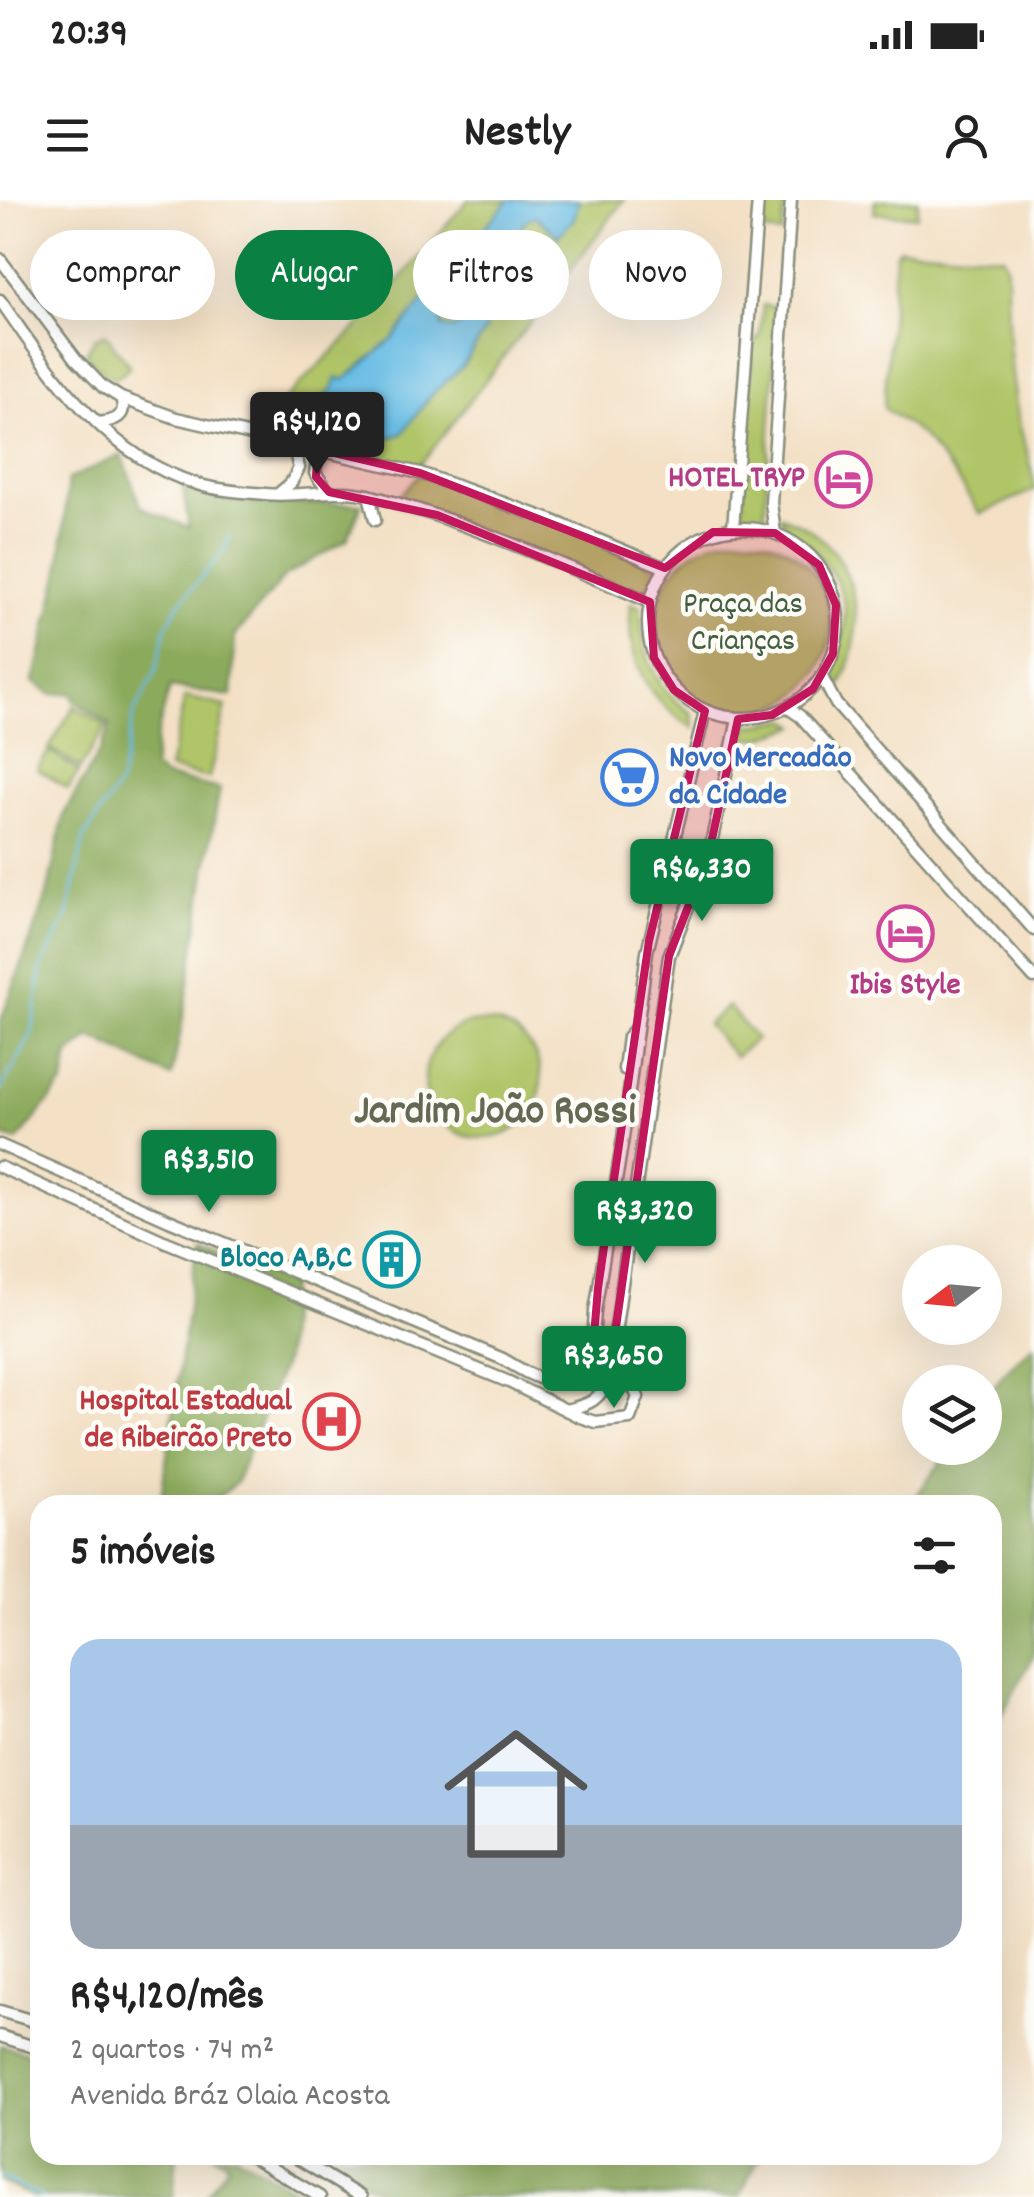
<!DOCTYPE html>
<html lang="pt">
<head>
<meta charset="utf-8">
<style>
  :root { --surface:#fff; --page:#f2f2f2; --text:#222; --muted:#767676; --line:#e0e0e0; --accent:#0b8043 }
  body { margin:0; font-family:Dekko,sans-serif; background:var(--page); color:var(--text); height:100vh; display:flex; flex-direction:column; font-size:38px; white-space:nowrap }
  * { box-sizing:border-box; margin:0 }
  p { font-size:32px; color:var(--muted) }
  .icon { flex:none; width:55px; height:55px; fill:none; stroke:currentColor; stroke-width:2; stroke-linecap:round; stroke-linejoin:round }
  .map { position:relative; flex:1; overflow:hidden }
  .side { position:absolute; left:30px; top:1295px; width:972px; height:670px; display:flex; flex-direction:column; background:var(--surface); border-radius:30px; box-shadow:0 10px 40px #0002 }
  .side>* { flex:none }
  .banner { position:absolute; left:30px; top:30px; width:975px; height:90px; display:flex; gap:20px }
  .needle { width:65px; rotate:254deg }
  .fabs { position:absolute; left:902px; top:1045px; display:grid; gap:20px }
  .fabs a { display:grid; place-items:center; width:100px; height:100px; border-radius:50%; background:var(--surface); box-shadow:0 10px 40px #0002; font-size:50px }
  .price { position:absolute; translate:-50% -85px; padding:0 22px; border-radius:10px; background:var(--accent); color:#fff; font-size:32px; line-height:65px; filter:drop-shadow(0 2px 5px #0008) }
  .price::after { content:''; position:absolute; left:50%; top:60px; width:30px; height:22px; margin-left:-15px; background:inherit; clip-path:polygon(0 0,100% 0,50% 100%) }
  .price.current { background:#222; color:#fff }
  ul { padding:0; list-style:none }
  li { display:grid; align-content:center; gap:20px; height:530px; padding:0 40px }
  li+li { border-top:2px solid var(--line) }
  li span { display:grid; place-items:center; height:310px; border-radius:30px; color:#555 }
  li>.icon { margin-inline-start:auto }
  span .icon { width:180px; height:180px; fill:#fffc; stroke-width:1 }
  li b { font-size:42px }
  h2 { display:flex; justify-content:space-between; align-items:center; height:120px; padding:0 40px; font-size:42px }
  .tag { padding:0 35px; border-radius:45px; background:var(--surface); box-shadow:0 10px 40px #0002; font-size:35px; line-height:90px }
  .tag.current { background:var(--accent); color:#fff }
  .status { display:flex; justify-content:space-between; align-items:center; height:70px; padding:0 50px; background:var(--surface); direction:ltr }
  .status svg { height:28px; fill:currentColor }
  header { display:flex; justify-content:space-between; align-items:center; height:130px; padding:0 40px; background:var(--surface); font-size:45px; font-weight:700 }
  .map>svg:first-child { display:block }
  .green { fill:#b0c468; stroke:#68804e; stroke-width:2.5 }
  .forest { fill:#8caa5c; stroke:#567448; stroke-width:2.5 }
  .water { fill:#68bce4; stroke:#447c8c; stroke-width:2.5 }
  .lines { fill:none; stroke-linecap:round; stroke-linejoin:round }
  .stream { stroke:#68bce4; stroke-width:2.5 }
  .secondary-casing { stroke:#898e7c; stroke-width:15 }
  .secondary { stroke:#fff; stroke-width:10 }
  .marked { fill:#c2185b; fill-opacity:0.2; stroke:#c2185b; stroke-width:8; stroke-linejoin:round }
  .labels { text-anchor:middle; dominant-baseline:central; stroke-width:9; stroke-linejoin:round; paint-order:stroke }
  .hotel-label { font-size:32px; font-weight:bold; fill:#b23c85; stroke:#fdfcf7; text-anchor:end }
  .park-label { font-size:32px; fill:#435f41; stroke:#fdfcf7 }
  .shop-label { font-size:32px; font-weight:bold; fill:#366cbe; stroke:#fdfcf7; text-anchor:start }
  .culture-label { font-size:32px; font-weight:bold; fill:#0d838f; stroke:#fdfcf7; text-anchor:end }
  .health-label { font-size:32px; font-weight:bold; fill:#be3a42; stroke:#fdfcf7; text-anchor:end }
  .district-label { font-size:42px; font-weight:bold; fill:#656853; stroke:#fdfcf7 }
</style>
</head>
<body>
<div class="status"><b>20:39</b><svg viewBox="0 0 49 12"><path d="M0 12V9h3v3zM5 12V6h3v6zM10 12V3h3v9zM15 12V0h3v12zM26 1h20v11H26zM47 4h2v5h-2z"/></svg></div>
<header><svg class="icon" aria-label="menu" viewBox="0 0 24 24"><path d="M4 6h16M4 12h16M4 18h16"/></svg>Nestly<svg class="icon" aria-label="person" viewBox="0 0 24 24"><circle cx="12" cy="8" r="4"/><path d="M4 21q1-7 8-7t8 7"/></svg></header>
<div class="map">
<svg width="1034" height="1997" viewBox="0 0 1034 1997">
  <rect width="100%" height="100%" fill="#fdfcf7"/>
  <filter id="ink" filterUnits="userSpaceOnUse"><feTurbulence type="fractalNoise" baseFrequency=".01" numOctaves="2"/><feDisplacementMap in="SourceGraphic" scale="20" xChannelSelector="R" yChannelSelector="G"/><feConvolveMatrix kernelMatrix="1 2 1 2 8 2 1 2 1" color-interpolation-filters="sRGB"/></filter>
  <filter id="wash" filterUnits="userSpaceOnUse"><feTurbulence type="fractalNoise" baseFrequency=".0048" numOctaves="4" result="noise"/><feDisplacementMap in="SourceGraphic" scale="40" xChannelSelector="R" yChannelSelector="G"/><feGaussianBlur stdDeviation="2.25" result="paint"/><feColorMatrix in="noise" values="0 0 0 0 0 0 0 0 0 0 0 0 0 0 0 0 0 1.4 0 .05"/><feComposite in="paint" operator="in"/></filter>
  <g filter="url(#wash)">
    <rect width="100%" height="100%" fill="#f3e0c5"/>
    <path class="green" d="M468 0H624L422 263 414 265 275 233 271 226 272 212 368 117Z
      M765 0H786L782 34 762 32Z
      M875 0H918L917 16 874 13Z
      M899 48 1003 56 1007 64C1007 119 1009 167 1019 221 1024 245 1034 266 1034 290L980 314 953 273 921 235 884 208 895 54Z
      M763 105 778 108 764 323 741 321 752 146 760 135Z
      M105 133 130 167 115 179 101 170 86 154 94 139Z
      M420 273 602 341 657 368 642 398 394 303Z
      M780 316C858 339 874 428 837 492 828 464 850 435 844 405 840 382 825 360 807 344 795 334 787 332 780 316Z
      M655 425a88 88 0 1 1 176 0a88 88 0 1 1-176 0Z
      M631 403 641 407C641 452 653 488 692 513L694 528C646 501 625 458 631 403Z
      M185 497 226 506 209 578 169 569Z
      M74 506 106 526 81 568 49 548Z
      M788 519 797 526 760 538H741L749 526Z
      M49 551 79 571 68 589 37 569Z
      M728 806 756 839 735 857 707 824Z
      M425 880a58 58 0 1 1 116 0a58 58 0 1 1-116 0Z"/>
    <path class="forest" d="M122 255 141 307 189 328 183 287 231 302 362 304 347 340 285 376 235 436 232 496 170 487 156 539 153 569 166 577 220 589C201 685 193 782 171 877L91 837 69 855 64 883 17 941 0 935V823L47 695 64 614 101 549 110 525 75 501 72 493 51 494 34 482 60 370 68 279Z
      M197 1043 290 1084 285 1159 236 1283 209 1305H160Z
      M1034 1145V1455L993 1531 992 1305H910L951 1248H985V1199L1004 1173Z
      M0 1845 40 1856V1955H177L173 1997H34L0 1982Z
      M215 1955H236L308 1997H205L228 1964Z
      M313 1955H761L739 1997H390Z"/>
    <path class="water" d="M509 0H579L574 19 558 36 535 16 523 22 521 35 525 39V55L530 61 522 69 515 89 464 60 459 50 477 31H482Z
      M436 84 449 92 452 99 458 96 461 99C452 108 438 112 442 127L454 129 471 113 485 122 486 129 463 166 431 195 402 234 376 241 361 238 337 225 313 228 306 224 305 215C316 201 333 196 337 178L344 180 394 138Z"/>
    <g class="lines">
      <path class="stream" d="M457 63 465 59
        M441 91 453 71
        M0 891 32 834 42 765 67 718 84 637 120 583 134 513 155 473 167 425 178 405 224 351 229 336
        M0 1977 42 1997"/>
    </g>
  </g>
  <g filter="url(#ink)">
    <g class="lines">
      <defs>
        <path id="secondary" d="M0 59 76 159 103 187 121 198 176 218 420 273 551 320 665 368
          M0 100C51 174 107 257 197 284 219 291 243 292 265 294 301 298 336 286 372 296 469 322 558 363 650 402
          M97 223C115 221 128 217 121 198
          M326 251 317 261 315 273 329 292
          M278 294 291 283 299 268 293 245
          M369 295 375 320
          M648 423a95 95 0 1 1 190 0a95 95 0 1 1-190 0Z
          M733 328 758 0
          M775 333 771 303 791 0
          M822 477 836 504 1034 730
          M788 508 800 516 1034 778
          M624 869 628 837 635 829
          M0 945 169 1020 503 1159C537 1179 563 1197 592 1159
          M0 967 164 1041 509 1182 580 1217 595 1222 630 1218 638 1197C628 1176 617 1160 592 1159
          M592 1159 595 1111 623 938 647 752 705 511
          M565 1210C589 1205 602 1200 609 1175L669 756 709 653 738 519
          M0 1811 40 1823
          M0 1836 40 1849
          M249 1955 320 1997
          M292 1955 361 1997"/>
      </defs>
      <use href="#secondary" class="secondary-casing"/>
      <use href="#secondary" class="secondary"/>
    </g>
  </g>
  <path class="marked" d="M326 251 420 273 665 368 713 332 775 333 819 365 836 405 833 454 813 489 772 515 738 519 709 653 669 756 611 1162 592 1159 598 1088 649 741 705 511 674 490 654 458 650 402 437 315 329 292 316 277 317 261Z"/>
  <defs>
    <symbol id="hotel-ring" viewBox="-11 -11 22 22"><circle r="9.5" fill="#fdfcf7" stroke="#d1479c" stroke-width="1.5"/><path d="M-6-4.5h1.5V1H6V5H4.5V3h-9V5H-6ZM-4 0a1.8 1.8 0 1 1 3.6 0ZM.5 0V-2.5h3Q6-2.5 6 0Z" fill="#d1479c"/></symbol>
    <symbol id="supermarket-ring" viewBox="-11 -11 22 22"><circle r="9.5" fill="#fdfcf7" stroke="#3f7fe0" stroke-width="1.5"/><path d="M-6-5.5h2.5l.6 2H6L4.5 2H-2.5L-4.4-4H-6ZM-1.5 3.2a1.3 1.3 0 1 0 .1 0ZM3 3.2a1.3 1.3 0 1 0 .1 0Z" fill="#3f7fe0"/></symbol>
    <symbol id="building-ring" viewBox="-11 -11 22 22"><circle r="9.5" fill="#fdfcf7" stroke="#0f9aa8" stroke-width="1.5"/><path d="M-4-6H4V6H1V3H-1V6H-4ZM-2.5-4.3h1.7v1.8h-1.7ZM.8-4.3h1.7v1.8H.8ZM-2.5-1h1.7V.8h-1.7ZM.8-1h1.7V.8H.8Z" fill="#0f9aa8"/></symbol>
    <symbol id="hospital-ring" viewBox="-11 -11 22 22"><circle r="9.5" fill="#fdfcf7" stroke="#e0444e" stroke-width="1.5"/><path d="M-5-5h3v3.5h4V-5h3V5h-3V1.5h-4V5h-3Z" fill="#e0444e"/></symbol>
  </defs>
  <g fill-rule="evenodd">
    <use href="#hotel-ring" x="812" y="248" width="63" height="63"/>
    <use href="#supermarket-ring" x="598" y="546" width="63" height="63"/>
    <use href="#hotel-ring" x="874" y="702" width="63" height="63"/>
    <use href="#building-ring" x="360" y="1028" width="63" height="63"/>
    <use href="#hospital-ring" x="300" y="1190" width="63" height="63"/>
  </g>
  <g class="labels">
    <g class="hotel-label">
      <text x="805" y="280">HOTEL TRYP</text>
      <text x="905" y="787" text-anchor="middle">Ibis Style</text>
    </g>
    <g class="park-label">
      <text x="743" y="406">Praça das<tspan x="743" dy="37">Crianças</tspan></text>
    </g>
    <g class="shop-label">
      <text x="669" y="560">Novo Mercadão<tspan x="669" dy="37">da Cidade</tspan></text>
    </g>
    <g class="culture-label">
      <text x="352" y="1060">Bloco A,B,C</text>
    </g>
    <g class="health-label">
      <text x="292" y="1203">Hospital Estadual<tspan x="292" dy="37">de Ribeirão Preto</tspan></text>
    </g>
    <g class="district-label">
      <text x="495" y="914">Jardim João Rossi</text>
    </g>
  </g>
</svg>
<div class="fabs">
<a><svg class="needle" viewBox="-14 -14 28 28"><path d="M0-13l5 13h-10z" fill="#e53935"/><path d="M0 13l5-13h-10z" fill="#767676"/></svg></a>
<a><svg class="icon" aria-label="layers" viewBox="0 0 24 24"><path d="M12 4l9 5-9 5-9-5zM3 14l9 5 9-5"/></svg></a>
</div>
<b class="price current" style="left:317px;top:277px">R$4,120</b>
<b class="price" style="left:702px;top:724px">R$6,330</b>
<b class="price" style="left:209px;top:1015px">R$3,510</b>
<b class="price" style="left:645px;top:1066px">R$3,320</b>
<b class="price" style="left:614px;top:1211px">R$3,650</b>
<div class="banner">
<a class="tag">Comprar</a>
<a class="tag current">Alugar</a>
<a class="tag">Filtros</a>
<a class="tag">Novo</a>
</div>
<section class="side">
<h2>5 imóveis<svg class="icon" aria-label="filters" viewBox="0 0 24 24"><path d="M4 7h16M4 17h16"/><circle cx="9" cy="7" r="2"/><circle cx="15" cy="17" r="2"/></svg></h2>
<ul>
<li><span style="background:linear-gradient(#a9c7e8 60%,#9aa5b1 0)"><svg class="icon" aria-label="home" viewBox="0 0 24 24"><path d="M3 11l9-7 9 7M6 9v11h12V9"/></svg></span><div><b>R$4,120/mês</b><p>2 quartos · 74 m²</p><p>Avenida Bráz Olaia Acosta</p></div></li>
</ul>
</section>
</div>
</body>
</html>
